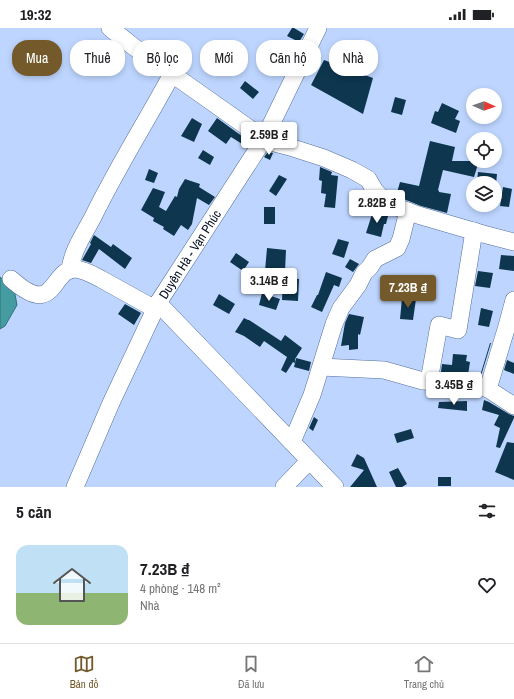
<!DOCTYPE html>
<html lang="vi">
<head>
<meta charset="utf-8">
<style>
  :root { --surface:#fff; --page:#f2f2f2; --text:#202124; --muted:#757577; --line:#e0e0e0; --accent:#745a2b }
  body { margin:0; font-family:"Archivo Narrow",sans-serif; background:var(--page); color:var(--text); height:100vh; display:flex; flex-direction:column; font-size:15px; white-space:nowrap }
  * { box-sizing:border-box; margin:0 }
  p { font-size:13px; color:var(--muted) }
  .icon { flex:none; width:22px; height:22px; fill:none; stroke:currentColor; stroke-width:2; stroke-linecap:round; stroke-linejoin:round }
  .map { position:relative; height:459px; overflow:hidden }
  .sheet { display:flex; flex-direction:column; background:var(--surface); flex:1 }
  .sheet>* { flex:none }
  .guide { position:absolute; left:12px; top:12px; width:490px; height:36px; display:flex; gap:8px }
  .needle { width:26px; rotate:92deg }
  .controls { position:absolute; left:466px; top:60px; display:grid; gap:8px }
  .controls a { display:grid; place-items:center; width:36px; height:36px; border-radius:50%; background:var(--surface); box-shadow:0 2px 6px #0003; font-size:20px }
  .price { position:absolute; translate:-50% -34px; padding:0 9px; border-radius:4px; background:#fff; color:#222; font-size:13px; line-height:26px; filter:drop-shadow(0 1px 2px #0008) }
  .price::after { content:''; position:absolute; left:50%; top:24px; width:12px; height:9px; margin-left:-6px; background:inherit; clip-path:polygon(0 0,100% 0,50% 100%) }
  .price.current { background:var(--accent); color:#fff }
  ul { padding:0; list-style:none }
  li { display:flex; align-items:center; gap:12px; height:100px; padding:0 16px }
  li span { display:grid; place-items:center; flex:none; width:112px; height:80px; border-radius:12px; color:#555 }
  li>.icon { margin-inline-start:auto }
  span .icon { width:48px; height:48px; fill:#fffc; stroke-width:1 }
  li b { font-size:17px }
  h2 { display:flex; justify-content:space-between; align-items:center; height:48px; padding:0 16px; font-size:17px }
  .pill { padding:0 14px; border-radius:16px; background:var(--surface); box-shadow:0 2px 6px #0003; font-size:14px; line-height:36px }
  .pill.current { background:var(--accent); color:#fff }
  .status { display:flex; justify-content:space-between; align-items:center; height:28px; padding:0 20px; background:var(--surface); direction:ltr }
  .status svg { height:11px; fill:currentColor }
  .menu { display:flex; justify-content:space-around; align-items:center; height:56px; border-top:1px solid var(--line); background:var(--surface); font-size:11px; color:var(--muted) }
  .menu a { display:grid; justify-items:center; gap:2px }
  .menu .current { color:var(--accent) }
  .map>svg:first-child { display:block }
  .water { fill:#449ca1; stroke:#31717a }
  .building { fill:#0e364f }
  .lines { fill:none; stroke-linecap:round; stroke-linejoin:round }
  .minor-casing { stroke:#546f9c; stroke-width:18 }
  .minor { stroke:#fff; stroke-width:17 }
  .labels { text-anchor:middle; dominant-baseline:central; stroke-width:4; stroke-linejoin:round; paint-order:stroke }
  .street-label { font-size:13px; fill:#050e1f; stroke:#f3f6fb }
</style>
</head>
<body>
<div class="status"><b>19:32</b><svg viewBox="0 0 49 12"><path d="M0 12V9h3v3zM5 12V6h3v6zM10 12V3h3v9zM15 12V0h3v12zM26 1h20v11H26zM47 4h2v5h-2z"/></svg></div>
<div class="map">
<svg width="514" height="459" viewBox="0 0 514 459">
  <rect width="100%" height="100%" fill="#bed6ff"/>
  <path class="water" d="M0 249 14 261 17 277 5 298 0 301Z"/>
  <path class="building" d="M292 0H294L304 6 299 14 287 8Z
    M324 32 373 50 363 86 311 57Z
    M245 53 259 64 253 71 240 60Z
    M395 69 406 72 402 87 391 84Z
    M442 75 459 83 455 91 460 93 456 105 431 95 435 83 438 84Z
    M192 90 202 96 194 114 181 108Z
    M217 90 250 114 247 119 231 109 226 116 208 103Z
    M430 113 455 119 452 133H479L474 149 443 142 438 162 439 163V164L451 166 447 185 421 178 396 168 400 154 419 158Z
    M203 122 214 129 210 137 198 130Z
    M268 124 273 125 270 132 264 129Z
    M320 139 332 144 331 147 338 148 335 180 324 179 326 166 321 165 322 153 319 152Z
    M149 141 158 145 154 155 145 152Z
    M478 144 497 146 496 156 477 153Z
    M279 147 287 151 276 168 269 163Z
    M185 151 200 156 199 159 215 169 209 177 197 170 192 196 188 202 181 197 174 208 163 201 164 199 153 193 154 190 141 182 153 160 165 164 159 179 166 183 175 168 177 169 179 161Z
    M503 159 512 161 509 179 500 178Z
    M264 179H275V196H264Z
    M373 183 388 188 386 196H384L381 209 366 205Z
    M94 207 111 219 113 216 132 230 125 241 99 221 91 235 82 232 91 216 90 215Z
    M338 211 349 214 344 230 332 226Z
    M267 220 286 222 285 244 265 243Z
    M236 225 249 234 243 243 230 234Z
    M501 227 514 228V243L499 241Z
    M350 231 359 236 353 244 345 239Z
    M478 243 493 245 490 260 475 258Z
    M326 244 342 250 339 259 334 257 322 284 311 279 317 267H318Z
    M283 250 299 251 298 273 282 272Z
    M262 265 280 271 276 282 259 277Z
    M219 266 235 276 229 286 213 277Z
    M402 270 416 271 413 292 400 291Z
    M125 276 141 285 134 297 118 286Z
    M481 280 493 283 489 299 478 297Z
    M349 286 364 289 360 307 358 306V321L349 322V317L341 318 345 295Z
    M244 290 248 292H249L281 313 285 307 302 320 295 331V335L296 330 311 334 309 343 294 339 295 335 293 334 286 345 281 342 287 329 264 313 260 319 244 308 235 304Z
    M490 315H491L481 348H480Z
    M453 326 467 327 466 333 470 334 468 347 441 344 442 336 452 337Z
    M507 332 514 335V346L504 342Z
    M484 372 489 374 509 386 514 388V390L500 420 496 419 500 400 494 397 499 387 482 382Z
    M467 373V383L438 380 439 374Z
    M314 389 318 392 313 403 309 400Z
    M411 401 414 410 397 415 394 406Z
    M507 414 514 415V452L495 444Z
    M357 426 364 430 377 459H350L364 442 351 438Z
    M398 440 407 456 402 459H396L389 444Z
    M438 449H451V458H438Z"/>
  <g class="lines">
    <defs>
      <g id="minor">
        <path d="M110 0 134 19 267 113 290 119 324 130 352 142 368 151 375 163 385 173 391 177 418 187 483 206 514 214"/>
        <path d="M70 242C72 223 84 206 93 189 117 140 146 94 172 46"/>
        <path d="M11 251C57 292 50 240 76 241 85 242 93 247 101 251 119 261 137 271 155 281"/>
        <path d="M158 275 335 459"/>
        <path d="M321 339 384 342 423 353 481 358 488 361 514 378"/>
        <path d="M429 353 439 297 458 302 474 203"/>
        <path d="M488 361 507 298 514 272"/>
        <path d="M292 414 312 367 334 296 341 280 358 257 364 245 370 239 375 231 397 220 401 211 408 183"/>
        <path id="s1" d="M75 459 111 375 158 275 264 111 318 0"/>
        <path d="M284 459 309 433"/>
      </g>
    </defs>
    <use href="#minor" class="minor-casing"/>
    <use href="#minor" class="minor"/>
  </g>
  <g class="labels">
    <g class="street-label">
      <text stroke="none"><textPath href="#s1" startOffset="260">Duyên Hà - Vạn Phúc</textPath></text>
    </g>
  </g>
</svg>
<div class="controls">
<a><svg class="needle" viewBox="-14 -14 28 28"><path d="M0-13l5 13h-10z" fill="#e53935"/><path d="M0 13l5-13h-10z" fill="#757577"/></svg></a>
<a><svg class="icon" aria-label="locate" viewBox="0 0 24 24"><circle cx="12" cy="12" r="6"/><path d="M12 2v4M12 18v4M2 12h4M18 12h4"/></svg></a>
<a><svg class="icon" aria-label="layers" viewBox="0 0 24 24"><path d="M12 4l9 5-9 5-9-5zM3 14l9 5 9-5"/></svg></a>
</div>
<b class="price" style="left:269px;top:128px">2.59B ₫</b>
<b class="price" style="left:377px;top:196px">2.82B ₫</b>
<b class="price" style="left:269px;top:274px">3.14B ₫</b>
<b class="price current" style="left:408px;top:281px">7.23B ₫</b>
<b class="price" style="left:454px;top:378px">3.45B ₫</b>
<div class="guide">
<a class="pill current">Mua</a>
<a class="pill">Thuê</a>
<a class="pill">Bộ lọc</a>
<a class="pill">Mới</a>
<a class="pill">Căn hộ</a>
<a class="pill">Nhà</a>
</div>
</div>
<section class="sheet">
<h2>5 căn<svg class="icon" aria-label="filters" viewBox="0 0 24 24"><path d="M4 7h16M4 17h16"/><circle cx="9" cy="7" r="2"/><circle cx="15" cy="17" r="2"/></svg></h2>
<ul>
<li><span style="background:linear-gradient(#bfe0f5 60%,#8fb573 0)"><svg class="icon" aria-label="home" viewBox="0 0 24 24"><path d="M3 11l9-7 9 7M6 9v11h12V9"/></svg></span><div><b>7.23B ₫</b><p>4 phòng · 148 m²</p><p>Nhà</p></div><svg class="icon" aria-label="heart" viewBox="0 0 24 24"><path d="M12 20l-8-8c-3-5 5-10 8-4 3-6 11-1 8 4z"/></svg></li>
</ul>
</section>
<nav class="menu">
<a class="current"><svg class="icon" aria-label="map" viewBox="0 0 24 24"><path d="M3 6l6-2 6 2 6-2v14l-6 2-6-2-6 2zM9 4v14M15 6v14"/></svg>Bản đồ</a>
<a><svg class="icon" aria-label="saved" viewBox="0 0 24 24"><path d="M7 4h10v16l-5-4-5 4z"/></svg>Đã lưu</a>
<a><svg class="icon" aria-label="home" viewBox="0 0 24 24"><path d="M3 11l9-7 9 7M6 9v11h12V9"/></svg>Trang chủ</a>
</nav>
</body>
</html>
